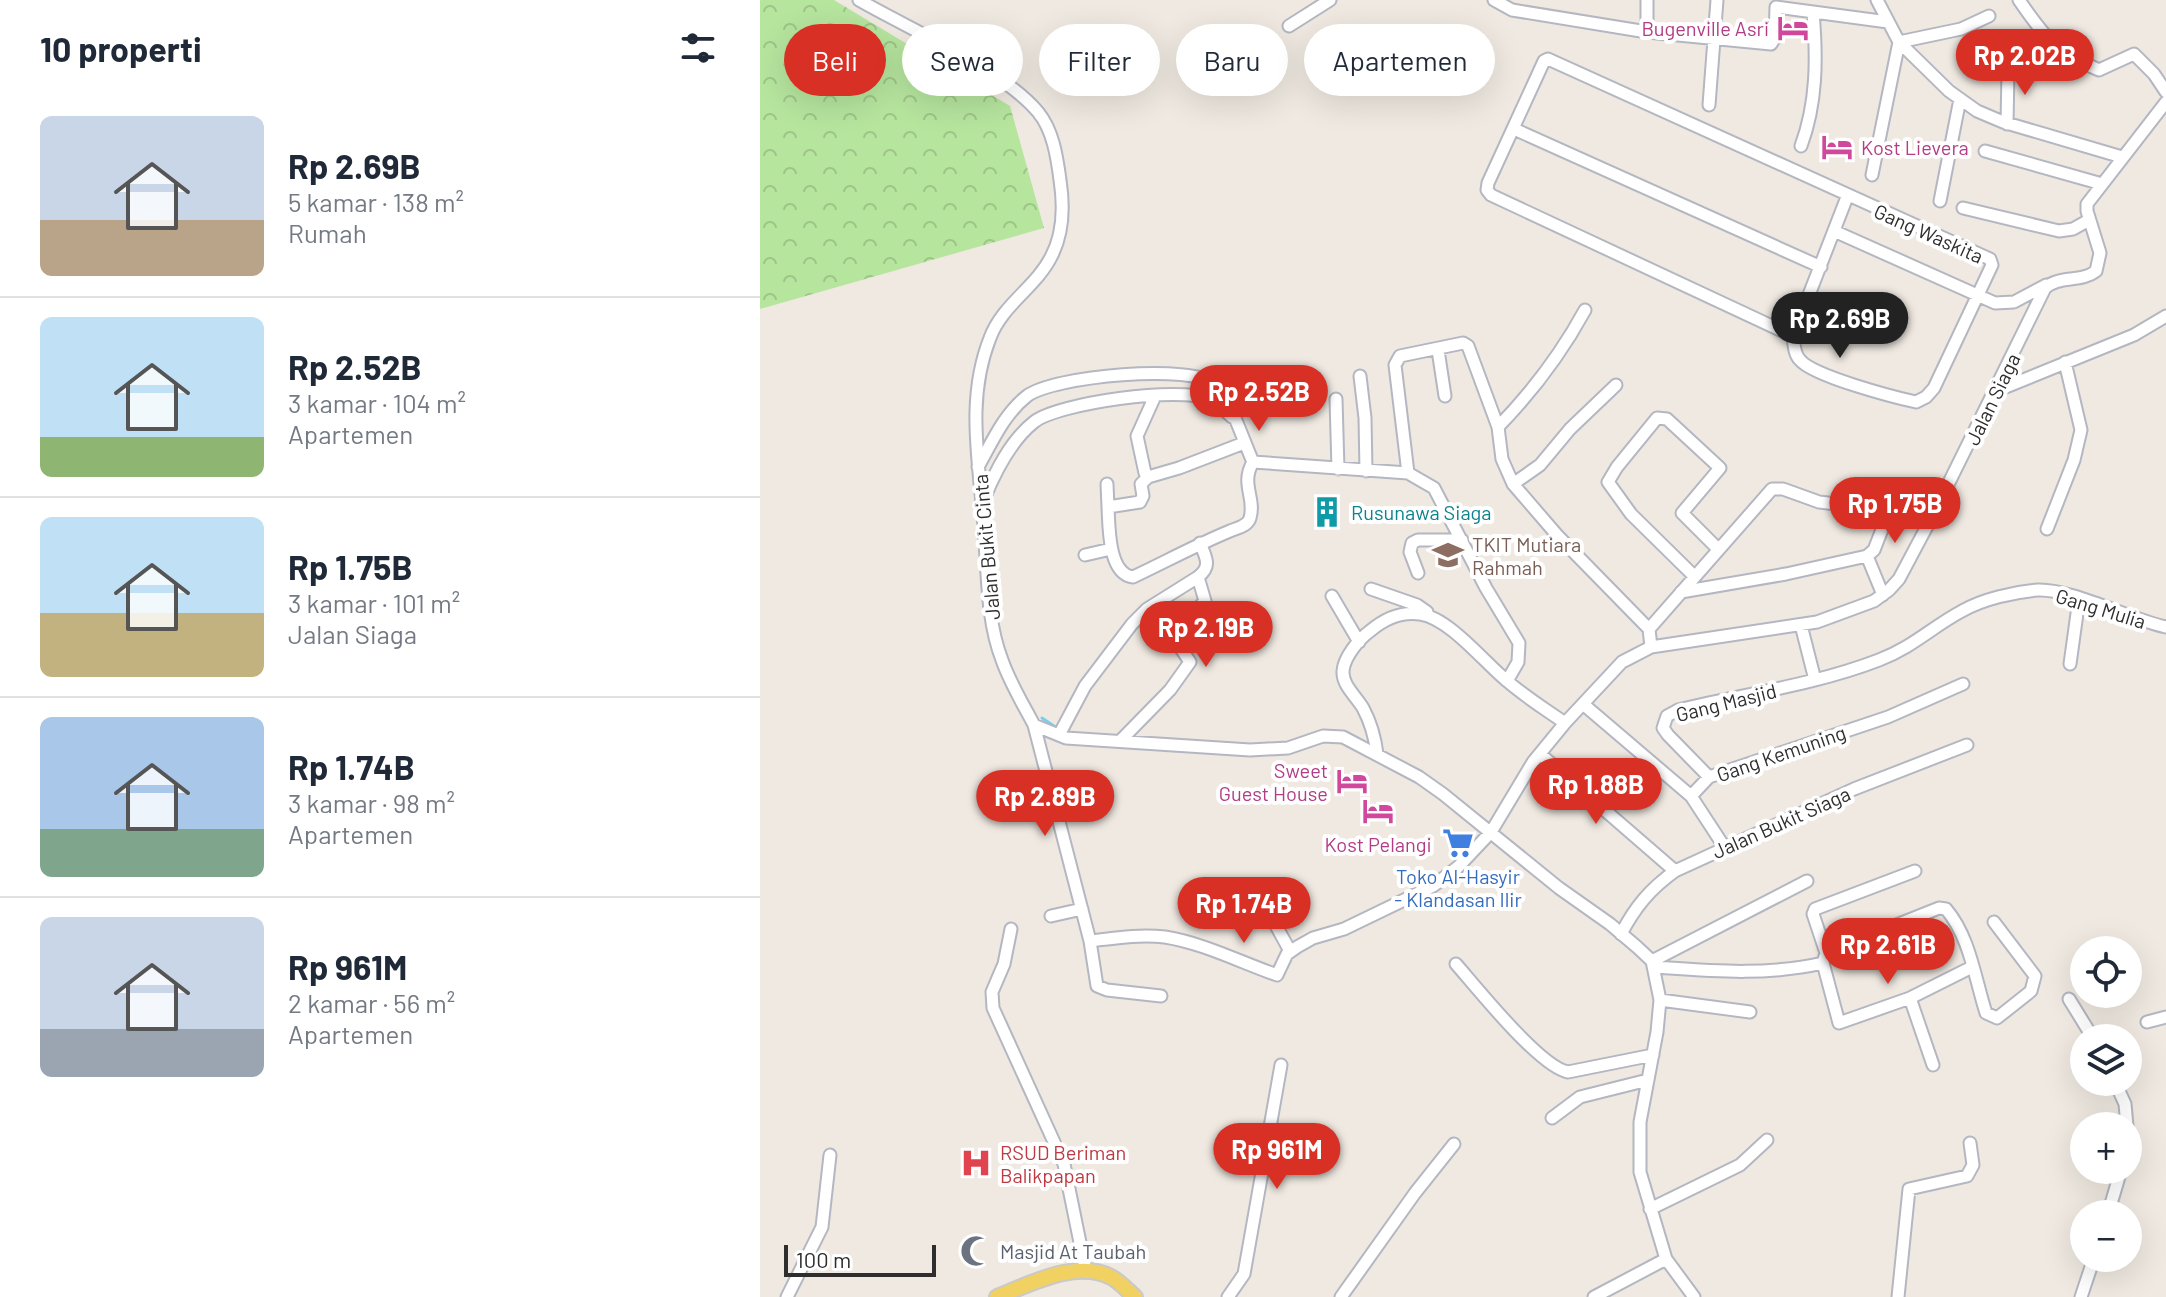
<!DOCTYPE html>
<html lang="id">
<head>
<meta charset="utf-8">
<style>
  :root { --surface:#fff; --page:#f2f2f3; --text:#1f2937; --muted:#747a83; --line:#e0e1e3; --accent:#d93025 }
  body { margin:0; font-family:Barlow,sans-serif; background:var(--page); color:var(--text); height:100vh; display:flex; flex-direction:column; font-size:30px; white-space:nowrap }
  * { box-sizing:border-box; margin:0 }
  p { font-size:26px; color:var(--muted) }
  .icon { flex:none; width:44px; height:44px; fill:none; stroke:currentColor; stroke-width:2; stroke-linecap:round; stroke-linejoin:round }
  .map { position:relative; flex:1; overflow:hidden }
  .drawer { display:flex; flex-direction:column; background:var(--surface); width:760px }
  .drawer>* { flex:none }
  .guide { position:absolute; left:24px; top:24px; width:760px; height:72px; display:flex; gap:16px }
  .fabs { position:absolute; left:1310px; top:936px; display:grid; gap:16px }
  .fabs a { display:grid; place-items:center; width:72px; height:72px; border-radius:50%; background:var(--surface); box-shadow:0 8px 32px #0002; font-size:40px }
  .scale { position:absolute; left:24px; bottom:20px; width:152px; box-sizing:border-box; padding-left:8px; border:4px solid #2e2e2e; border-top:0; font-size:22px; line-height:28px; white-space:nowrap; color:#2e2e2e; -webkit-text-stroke:6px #fff; paint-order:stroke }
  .price { position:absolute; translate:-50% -68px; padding:0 18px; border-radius:28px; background:var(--accent); color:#fff; font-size:26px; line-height:52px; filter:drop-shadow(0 2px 4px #0008) }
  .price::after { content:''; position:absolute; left:50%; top:48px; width:24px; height:18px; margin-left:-12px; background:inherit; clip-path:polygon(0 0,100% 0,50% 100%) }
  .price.current { background:#222; color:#fff }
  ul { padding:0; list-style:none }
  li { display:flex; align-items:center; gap:24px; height:200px; padding:0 40px }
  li+li { border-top:2px solid var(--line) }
  li span { display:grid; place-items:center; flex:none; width:224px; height:160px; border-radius:12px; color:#555 }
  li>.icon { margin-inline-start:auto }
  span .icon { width:96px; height:96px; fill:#fffc; stroke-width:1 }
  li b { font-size:34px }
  h2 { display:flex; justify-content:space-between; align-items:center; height:96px; padding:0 40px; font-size:34px }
  .chip { padding:0 28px; border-radius:36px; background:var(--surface); box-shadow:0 8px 32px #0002; font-size:28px; line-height:72px }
  .chip.current { background:var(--accent); color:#fff }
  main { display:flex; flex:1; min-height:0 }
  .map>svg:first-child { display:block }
  .forest { fill:url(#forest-crowns) }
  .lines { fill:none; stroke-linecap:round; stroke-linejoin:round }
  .stream { stroke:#75cff0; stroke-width:3 }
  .minor-casing { stroke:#b4b7c1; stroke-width:15 }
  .major-casing { stroke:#c9c9c9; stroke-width:18 }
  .minor { stroke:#fff; stroke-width:11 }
  .major { stroke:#f2d163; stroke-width:14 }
  .labels { text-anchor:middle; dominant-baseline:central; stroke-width:8; stroke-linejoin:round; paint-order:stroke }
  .hotel-label { font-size:20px; fill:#b23c85; stroke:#fff; text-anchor:end }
  .street-label { font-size:20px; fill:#2e2e2e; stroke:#fff }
  .culture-label { font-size:20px; fill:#0d838f; stroke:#fff; text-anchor:start }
  .education-label { font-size:20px; fill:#785e54; stroke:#fff; text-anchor:start }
  .shop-label { font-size:20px; fill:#366cbe; stroke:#fff }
  .health-label { font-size:20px; fill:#be3a42; stroke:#fff; text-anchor:start }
  .worship-label { font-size:20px; fill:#5b616d; stroke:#fff; text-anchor:start }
</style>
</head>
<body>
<main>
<section class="drawer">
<h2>10 properti<svg class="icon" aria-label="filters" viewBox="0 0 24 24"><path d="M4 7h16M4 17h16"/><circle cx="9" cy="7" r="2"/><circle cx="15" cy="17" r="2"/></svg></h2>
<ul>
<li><span style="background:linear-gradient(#c9d6e8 65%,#b9a48a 0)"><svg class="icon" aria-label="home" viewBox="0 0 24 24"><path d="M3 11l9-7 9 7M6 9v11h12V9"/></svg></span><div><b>Rp 2.69B</b><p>5 kamar · 138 m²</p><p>Rumah</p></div></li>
<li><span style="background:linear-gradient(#bfe0f5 75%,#8fb573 0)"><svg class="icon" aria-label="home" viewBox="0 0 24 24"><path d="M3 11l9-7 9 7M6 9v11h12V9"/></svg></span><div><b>Rp 2.52B</b><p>3 kamar · 104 m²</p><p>Apartemen</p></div></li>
<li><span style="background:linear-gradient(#bfe0f5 60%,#c2b280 0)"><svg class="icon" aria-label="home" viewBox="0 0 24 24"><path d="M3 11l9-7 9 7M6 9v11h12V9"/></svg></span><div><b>Rp 1.75B</b><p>3 kamar · 101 m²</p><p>Jalan Siaga</p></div></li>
<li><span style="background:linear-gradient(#a9c7e8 70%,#7fa58c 0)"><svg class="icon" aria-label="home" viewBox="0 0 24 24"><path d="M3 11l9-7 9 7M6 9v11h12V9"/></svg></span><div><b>Rp 1.74B</b><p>3 kamar · 98 m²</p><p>Apartemen</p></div></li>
<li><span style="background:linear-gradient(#c9d6e8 70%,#9aa5b1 0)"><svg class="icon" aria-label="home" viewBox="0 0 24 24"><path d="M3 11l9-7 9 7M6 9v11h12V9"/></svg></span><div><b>Rp 961M</b><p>2 kamar · 56 m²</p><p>Apartemen</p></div></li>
</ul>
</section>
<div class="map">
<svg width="1406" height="1297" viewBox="0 0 1406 1297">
  <defs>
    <pattern id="forest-crowns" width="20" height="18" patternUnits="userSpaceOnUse" patternTransform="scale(2)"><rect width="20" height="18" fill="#b6e59e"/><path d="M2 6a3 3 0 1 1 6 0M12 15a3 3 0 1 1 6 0" fill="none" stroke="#9dc588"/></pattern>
  </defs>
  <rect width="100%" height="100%" fill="#efe9e1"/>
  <path class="forest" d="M0 0H74L250 106 284 228 0 309Z"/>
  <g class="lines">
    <path class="stream" d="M282 718 297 728"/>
    <defs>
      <path id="minor" d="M99 0C149 29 242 69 278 112 293 130 297 157 300 180 304 206 304 233 291 257 276 287 242 305 230 338 205 401 220 464 224 529 228 572 226 619 242 660 250 683 263 704 274 725L306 738 490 750 528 748 563 736 583 737 659 777 683 794 799 888 850 924 877 947 892 961 900 1000 897 1032 880 1122V1172L906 1259 934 1297
        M734 0 752 10 887 32V0
        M1117 0 1139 42 1189 91 1217 111 1243 122 1362 157
        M1259 0C1285 38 1295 51 1339 70L1374 54 1394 74 1406 92
        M529 26 570 0
        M887 32 1011 44 1015 38 1016 7 1128 22
        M949 105 957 0
        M1247 124 1248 71
        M754 129 1061 267
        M1041 146C1057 103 1057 58 1053 12
        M1225 151 1342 184
        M1112 175 1139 42 1201 29 1229 16
        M1180 201 1200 99
        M1203 208 1299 231 1313 229 1329 220
        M1074 231 1235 303 1254 302 1286 285
        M1033 336 731 195 727 190 728 183 784 61 788 59 1230 259 1232 265 1174 388 1166 397 1156 402C1133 397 1053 376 1040 360 1034 354 1034 344 1033 336L1087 197
        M678 350 685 396
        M600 376 605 418 606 471
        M1236 391 1374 335 1406 316
        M395 396 377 436 385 473 388 477 419 468 484 443
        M576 399 578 469
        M738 427C773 391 801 354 825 310
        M218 467C232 442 244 414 267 396 293 376 432 363 458 385 467 393 486 447 493 462
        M388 477 381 484 383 496 380 502 348 507C349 526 348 574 373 577 405 562 436 545 470 531 477 528 488 526 490 518 496 498 480 484 493 462L648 473
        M347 484 348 507
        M753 484 780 465 810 429 856 385
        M224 499C235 472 250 441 274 422 298 403 420 386 448 399 457 402 465 411 472 417
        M1287 529 1314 460 1321 430 1305 362
        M325 555 351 549
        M1107 556 1123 595
        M658 573 650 552 652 543 658 540H702
        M934 576 871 514 848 482 857 467 897 418 907 419 960 468 922 513 958 549
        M611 589 657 605 667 612
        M921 592 1026 574 1107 556 1114 550 1130 509
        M572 596 599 642
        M1041 625 1055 680
        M891 647 889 629 1012 489H1023L1059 502 1173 515
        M1310 664 1319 599
        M747 681 758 662 759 643 726 588 674 488 648 473 635 365 640 356 703 343 708 346 738 427 742 459 753 484 797 535 889 629
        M823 704 931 796 965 848
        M274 725 330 941 337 986 347 990 401 996
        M299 735 325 686 372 624 387 609 438 577
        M361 740 410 690 430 662 412 635 445 601 438 577C452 566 446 558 440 543
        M617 754C615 737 611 723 603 708 596 696 582 685 583 671 584 657 599 639 610 631 624 619 640 611 660 614 689 618 723 661 746 680 764 696 785 709 805 723
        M780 754 915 871
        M949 777 908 735 903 728 907 716 918 710C985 694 1054 685 1119 660 1153 647 1172 627 1202 611 1223 599 1254 592 1278 590 1313 589 1369 619 1406 627
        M931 796 949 777 1128 717 1203 684
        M502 900 530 951
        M291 916 322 909
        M251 929 244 964 232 992 233 1008 304 1164 326 1272
        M861 934C875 907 890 889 915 871L1094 789 1207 745
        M330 941C355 938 380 934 405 937 443 943 480 962 517 975L527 954 537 947 553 938 584 929 673 886 698 867 731 832 773 762 805 723 862 662 891 647 1057 622 1114 601 1129 590 1139 579 1173 515 1285 288C1299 275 1321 283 1336 271L1340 253 1327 211V204L1406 102
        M1066 953 1053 914 1055 909 1155 871
        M892 961 1047 881
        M1063 963 1079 1023 1150 998 1212 967
        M696 964C717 988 780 1067 808 1072L893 1055
        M894 967C952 971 1006 976 1063 963L1066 953 1179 908 1186 909C1210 937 1215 979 1226 1013L1237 1018 1271 991 1275 976 1234 922
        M1150 998 1173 1065
        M1309 999 1333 1038
        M900 1000 990 1012
        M1387 1022 1406 1017
        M1355 1082 1365 1104 1367 1126
        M792 1118 820 1097 888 1080
        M890 1209 980 1165 1007 1140
        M1348 1214 1361 1170
        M27 1297 62 1227 70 1155
        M468 1297 484 1274 521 1065
        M581 1297 655 1193 694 1144
        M834 1297 906 1259
        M1138 1297 1149 1189 1207 1176 1213 1165 1210 1143
        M1321 1297 1334 1258"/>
      <path id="major" d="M237 1297C270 1284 316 1259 351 1277 360 1282 368 1291 375 1297"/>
    </defs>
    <use href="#minor" class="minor-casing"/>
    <use href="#major" class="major-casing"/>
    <use href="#minor" class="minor"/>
    <use href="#major" class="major"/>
  </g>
  <defs>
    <symbol id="hotel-bare" viewBox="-9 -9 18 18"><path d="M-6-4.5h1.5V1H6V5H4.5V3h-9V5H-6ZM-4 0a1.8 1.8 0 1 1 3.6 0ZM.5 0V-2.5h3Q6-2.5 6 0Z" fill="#d1479c" stroke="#fff" stroke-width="2.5" paint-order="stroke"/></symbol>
    <symbol id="building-bare" viewBox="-9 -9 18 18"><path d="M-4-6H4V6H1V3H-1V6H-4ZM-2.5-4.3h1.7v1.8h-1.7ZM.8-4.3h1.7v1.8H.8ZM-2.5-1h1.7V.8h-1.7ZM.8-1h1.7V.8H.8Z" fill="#0f9aa8" stroke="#fff" stroke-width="2.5" paint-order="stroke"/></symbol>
    <symbol id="school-bare" viewBox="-9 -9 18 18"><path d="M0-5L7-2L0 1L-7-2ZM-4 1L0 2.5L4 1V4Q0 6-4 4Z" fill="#8d6e63" stroke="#fff" stroke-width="2.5" paint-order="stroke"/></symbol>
    <symbol id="supermarket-bare" viewBox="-9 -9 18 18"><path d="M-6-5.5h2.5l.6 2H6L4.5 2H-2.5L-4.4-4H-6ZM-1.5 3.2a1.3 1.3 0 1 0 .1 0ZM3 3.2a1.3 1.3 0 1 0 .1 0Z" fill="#3f7fe0" stroke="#fff" stroke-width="2.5" paint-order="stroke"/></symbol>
    <symbol id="hospital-bare" viewBox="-9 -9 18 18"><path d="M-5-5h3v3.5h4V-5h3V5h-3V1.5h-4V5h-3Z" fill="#e0444e" stroke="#fff" stroke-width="2.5" paint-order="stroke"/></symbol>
    <symbol id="mosque-bare" viewBox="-9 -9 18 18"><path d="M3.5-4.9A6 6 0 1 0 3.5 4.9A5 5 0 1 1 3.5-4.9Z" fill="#6b7280" stroke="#fff" stroke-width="2.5" paint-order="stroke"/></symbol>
  </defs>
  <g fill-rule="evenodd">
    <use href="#hotel-bare" x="1011" y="6" width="44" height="44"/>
    <use href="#hotel-bare" x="1055" y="125" width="44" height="44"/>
    <use href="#building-bare" x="545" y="490" width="44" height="44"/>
    <use href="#school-bare" x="666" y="533" width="44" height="44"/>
    <use href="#hotel-bare" x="570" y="759" width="44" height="44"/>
    <use href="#hotel-bare" x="596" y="789" width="44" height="44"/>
    <use href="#supermarket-bare" x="676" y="821" width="44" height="44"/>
    <use href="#hospital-bare" x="194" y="1141" width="44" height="44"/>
    <use href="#mosque-bare" x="194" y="1229" width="44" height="44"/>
  </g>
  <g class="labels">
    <g class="hotel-label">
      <text x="1009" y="28">Bugenville Asri</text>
      <text x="1101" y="147" text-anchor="start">Kost Lievera</text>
      <text x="568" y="770">Sweet<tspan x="568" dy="23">Guest House</tspan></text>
      <text x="618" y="844" text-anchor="middle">Kost Pelangi</text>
    </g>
    <g class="street-label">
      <text transform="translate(1169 233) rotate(24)">Gang Waskita</text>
      <text transform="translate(1232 399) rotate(-64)">Jalan Siaga</text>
      <text transform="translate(226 547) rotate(-95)">Jalan Bukit Cinta</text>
      <text transform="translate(1341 608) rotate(17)">Gang Mulia</text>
      <text transform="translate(966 702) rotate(-14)">Gang Masjid</text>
      <text transform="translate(1021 753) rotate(-19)">Gang Kemuning</text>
      <text transform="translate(1021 822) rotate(-24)">Jalan Bukit Siaga</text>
    </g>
    <g class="culture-label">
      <text x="591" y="512">Rusunawa Siaga</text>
    </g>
    <g class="education-label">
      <text x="712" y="544">TKIT Mutiara<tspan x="712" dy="23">Rahmah</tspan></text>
    </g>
    <g class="shop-label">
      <text x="698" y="876">Toko Al-Hasyir<tspan x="698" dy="23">- Klandasan Ilir</tspan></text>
    </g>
    <g class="health-label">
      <text x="240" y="1152">RSUD Beriman<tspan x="240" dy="23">Balikpapan</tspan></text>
    </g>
    <g class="worship-label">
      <text x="240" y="1251">Masjid At Taubah</text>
    </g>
  </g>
</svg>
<div class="fabs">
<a><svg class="icon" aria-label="locate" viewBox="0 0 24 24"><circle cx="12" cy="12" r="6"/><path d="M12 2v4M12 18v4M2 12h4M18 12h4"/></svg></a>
<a><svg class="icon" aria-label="layers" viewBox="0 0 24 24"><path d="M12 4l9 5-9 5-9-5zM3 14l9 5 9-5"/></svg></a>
<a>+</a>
<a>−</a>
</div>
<div class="scale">100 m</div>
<b class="price" style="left:1265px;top:97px">Rp 2.02B</b>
<b class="price current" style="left:1080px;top:360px">Rp 2.69B</b>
<b class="price" style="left:499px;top:433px">Rp 2.52B</b>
<b class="price" style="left:1135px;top:545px">Rp 1.75B</b>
<b class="price" style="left:446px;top:669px">Rp 2.19B</b>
<b class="price" style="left:836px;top:826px">Rp 1.88B</b>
<b class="price" style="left:285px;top:838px">Rp 2.89B</b>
<b class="price" style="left:484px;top:945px">Rp 1.74B</b>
<b class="price" style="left:1128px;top:986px">Rp 2.61B</b>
<b class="price" style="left:517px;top:1191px">Rp 961M</b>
<div class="guide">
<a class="chip current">Beli</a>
<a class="chip">Sewa</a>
<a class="chip">Filter</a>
<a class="chip">Baru</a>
<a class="chip">Apartemen</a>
</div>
</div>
</main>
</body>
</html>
